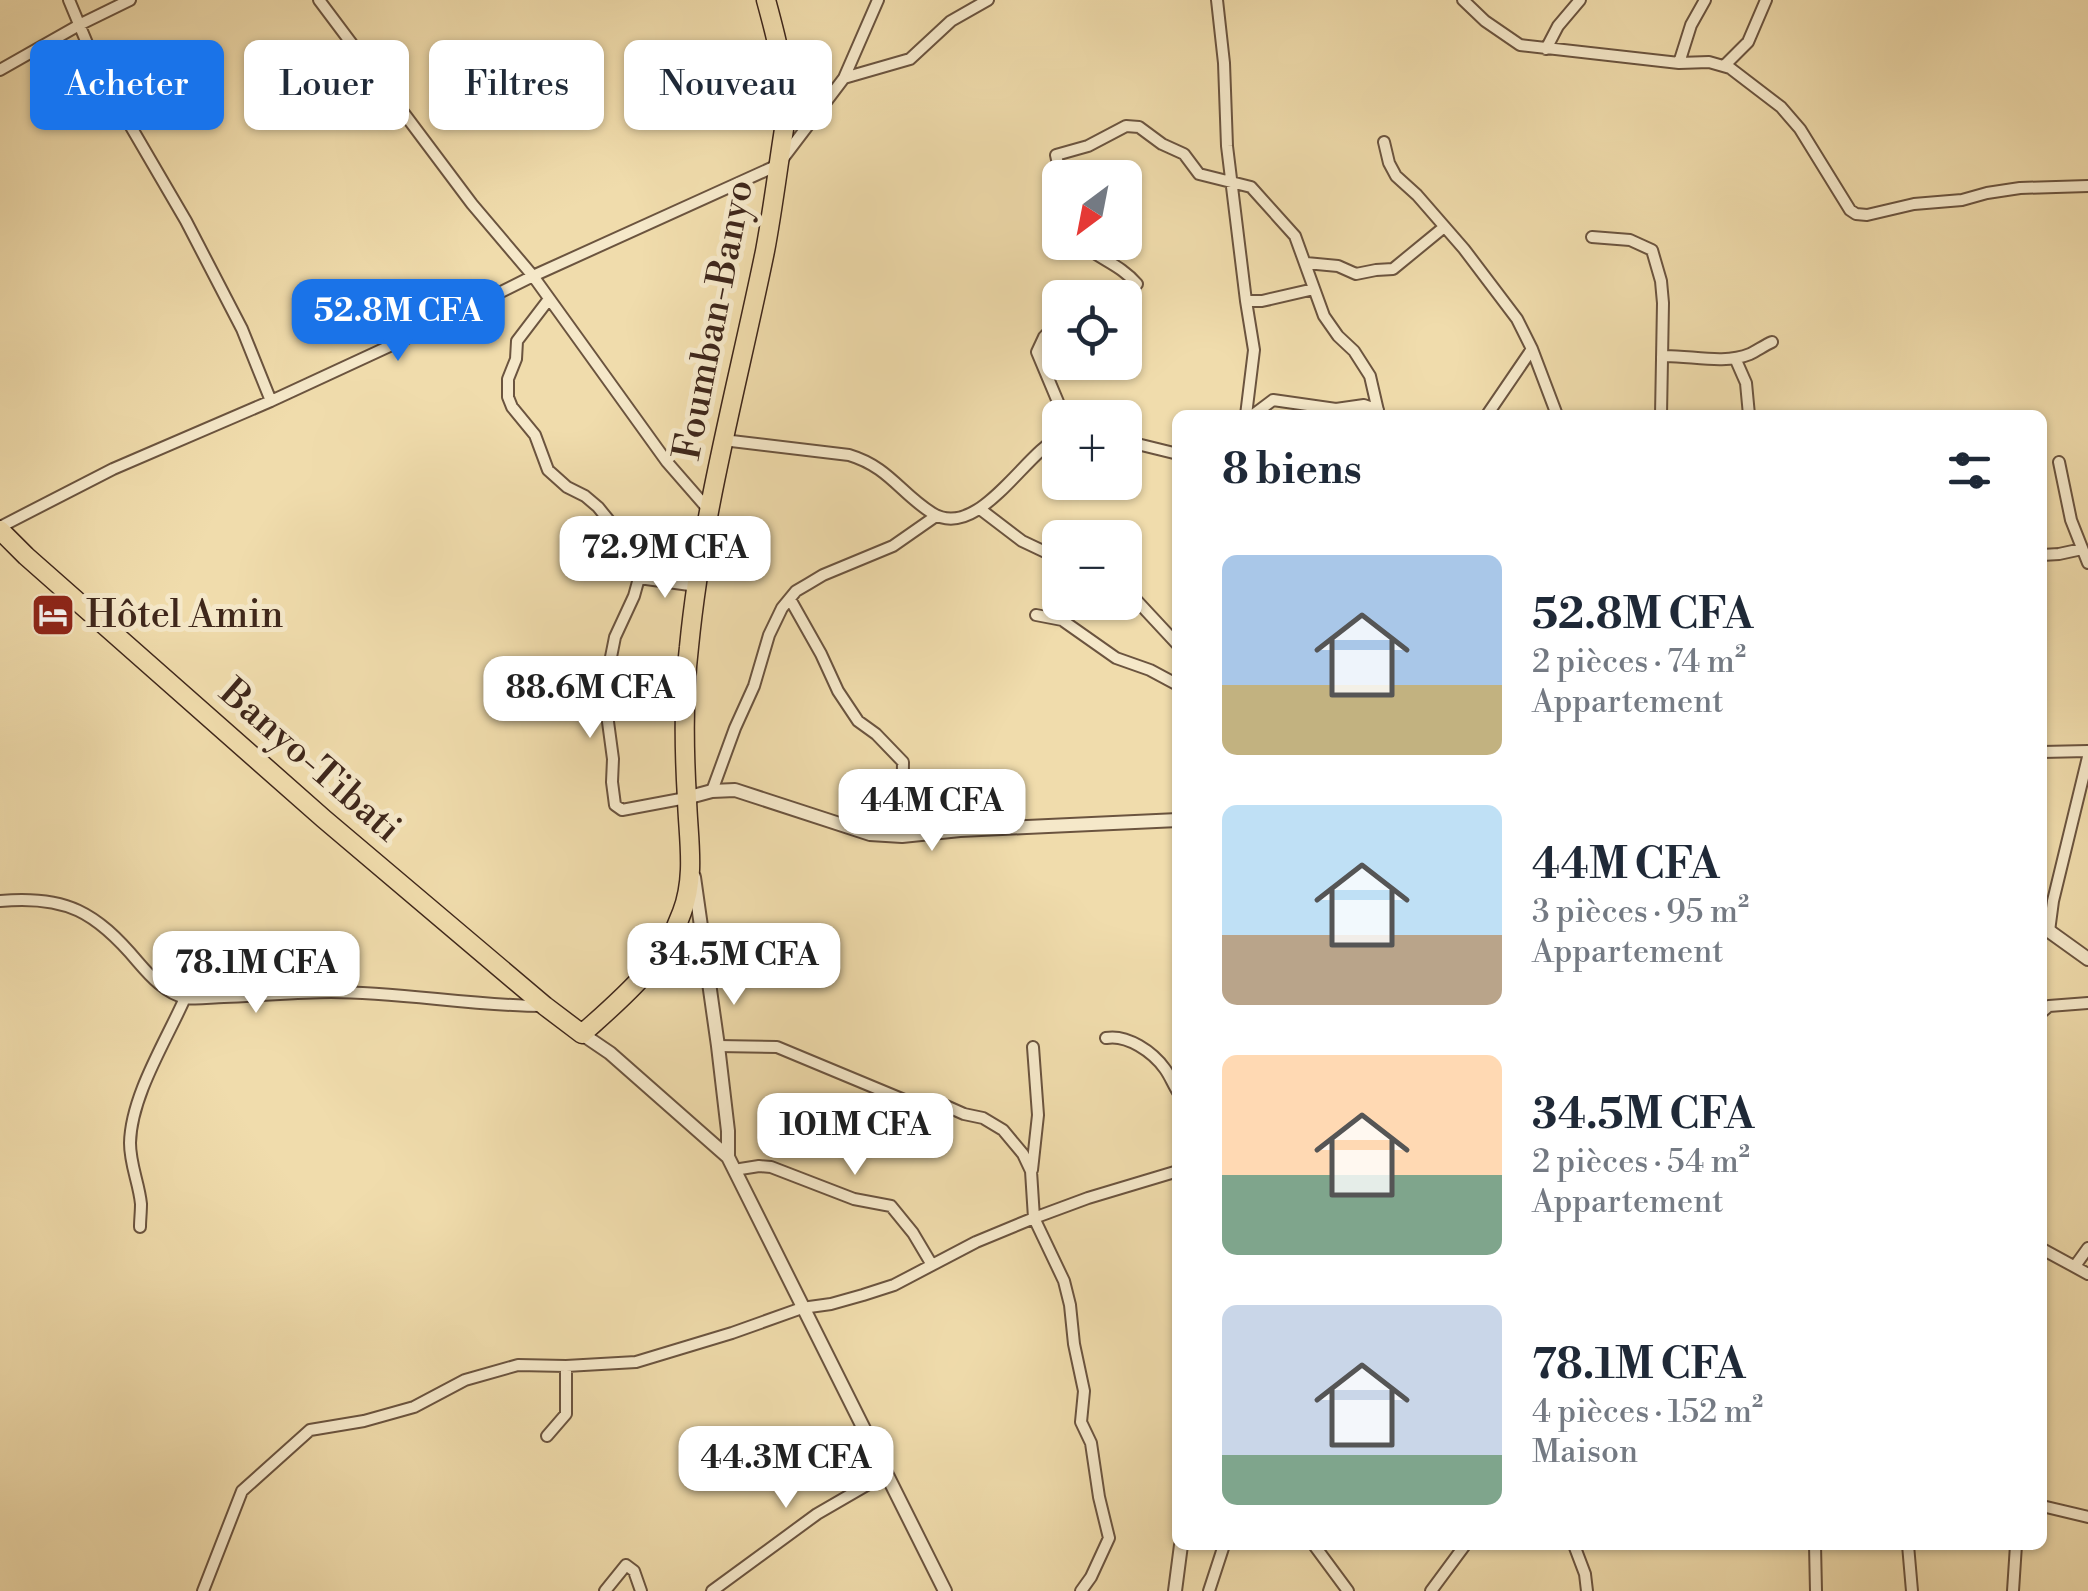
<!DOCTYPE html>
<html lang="fr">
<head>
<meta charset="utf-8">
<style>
  :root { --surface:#fff; --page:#f6f6f7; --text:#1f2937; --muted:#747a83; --accent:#1a73e8 }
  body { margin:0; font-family:"Libre Bodoni",serif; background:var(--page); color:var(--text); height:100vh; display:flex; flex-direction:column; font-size:38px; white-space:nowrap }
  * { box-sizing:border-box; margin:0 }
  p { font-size:32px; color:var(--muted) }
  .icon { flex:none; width:55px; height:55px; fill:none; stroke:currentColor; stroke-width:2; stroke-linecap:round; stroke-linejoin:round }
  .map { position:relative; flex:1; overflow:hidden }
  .panel { position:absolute; left:1172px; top:410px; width:875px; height:1140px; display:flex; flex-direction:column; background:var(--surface); border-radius:15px; box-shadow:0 2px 8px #0004 }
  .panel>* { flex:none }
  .guide { position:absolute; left:30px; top:40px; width:950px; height:90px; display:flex; gap:20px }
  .needle { width:65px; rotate:212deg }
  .buttons { position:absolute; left:1042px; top:160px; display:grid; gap:20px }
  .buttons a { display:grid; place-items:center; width:100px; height:100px; border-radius:15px; background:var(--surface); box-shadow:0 2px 8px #0004; font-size:50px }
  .price { position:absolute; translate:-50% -85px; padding:0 22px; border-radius:20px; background:#fff; color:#222; font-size:32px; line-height:65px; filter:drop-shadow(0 2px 5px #0008) }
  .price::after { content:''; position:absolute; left:50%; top:60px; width:30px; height:22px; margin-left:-15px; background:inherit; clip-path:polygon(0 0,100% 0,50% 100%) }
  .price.current { background:var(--accent); color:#fff }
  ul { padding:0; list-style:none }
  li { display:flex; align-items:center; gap:30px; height:250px; padding:0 50px }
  li span { display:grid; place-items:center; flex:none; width:280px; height:200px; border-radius:15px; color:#555 }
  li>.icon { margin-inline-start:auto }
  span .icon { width:120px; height:120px; fill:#fffc; stroke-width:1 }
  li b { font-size:42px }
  h2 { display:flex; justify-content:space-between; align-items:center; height:120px; padding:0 50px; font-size:42px }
  .chip { padding:0 35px; border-radius:15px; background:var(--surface); box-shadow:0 2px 8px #0004; font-size:35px; line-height:90px }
  .chip.current { background:var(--accent); color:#fff }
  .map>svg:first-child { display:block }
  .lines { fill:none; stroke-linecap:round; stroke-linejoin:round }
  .minor-casing { stroke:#6b543f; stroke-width:14 }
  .tertiary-casing { stroke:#6b543f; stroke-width:16 }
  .trunk-casing { stroke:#3f271b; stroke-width:21 }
  .minor { stroke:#f5e8c9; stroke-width:10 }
  .tertiary { stroke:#f5e8c9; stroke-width:12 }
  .trunk { stroke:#f0dcac; stroke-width:18 }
  .labels { text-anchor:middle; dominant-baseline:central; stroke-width:10; stroke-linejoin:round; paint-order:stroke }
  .street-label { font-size:38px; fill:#3f271b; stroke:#f5e8c9 }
  .poi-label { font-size:38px; fill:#3f271b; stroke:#f5e8c9; text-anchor:start }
</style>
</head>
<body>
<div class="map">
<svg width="2088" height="1591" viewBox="0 0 2088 1591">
  <rect width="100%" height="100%" fill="#f0dcac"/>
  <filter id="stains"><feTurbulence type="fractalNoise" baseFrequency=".002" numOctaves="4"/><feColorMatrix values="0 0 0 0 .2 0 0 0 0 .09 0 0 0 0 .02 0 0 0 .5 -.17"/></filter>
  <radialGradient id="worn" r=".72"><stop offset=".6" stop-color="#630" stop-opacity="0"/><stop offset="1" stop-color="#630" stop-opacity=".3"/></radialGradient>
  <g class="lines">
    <defs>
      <path id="minor" d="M69 0 99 72 186 221 242 329 271 401
        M319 0 472 204 533 276 667 462 708 509
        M1217 0 1224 63 1227 146 1246 301 1254 350 1246 415
        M1463 0 1485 21 1520 45 1679 63 1709 62 1730 68 1781 107 1800 129 1850 210 1856 214 1867 215 1914 204 1962 200 1987 193 2020 188 2088 186
        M1546 49 1558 26 1580 0
        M1679 63 1691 25 1705 0
        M1724 66 1748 42 1766 0
        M0 70 81 24 130 0
        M844 78 910 59 951 21 988 0
        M1384 142 1389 163 1396 176 1417 195 1464 249 1517 319 1532 349 1557 415
        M1061 178 1056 155 1088 146 1126 126 1139 127 1162 144 1184 154 1199 174 1251 187 1295 236 1324 316 1338 336 1354 351 1370 376 1379 415
        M1592 237 1630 240 1652 250 1661 281 1663 303 1661 415
        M1080 242C1098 259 1120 264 1137 284L1122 298
        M1306 263 1338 266 1356 274 1376 270 1393 269 1443 228
        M549 299 517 341 516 359 508 379V397L512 407 535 435 548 470 567 487 585 496 598 507 611 523 636 563 639 578 634 596 615 637 604 692 613 759 612 782 615 805 622 810 686 798
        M1246 301H1262L1314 289
        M1060 320 1044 337 1037 352 1058 402 1060 418
        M1662 356C1690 355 1723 365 1750 354 1758 350 1765 345 1772 342
        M1735 358 1746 383 1749 415
        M1253 415 1273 400 1336 409 1364 405 1378 410
        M1487 415 1532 349
        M723 440 849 455C889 467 900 493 932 513 978 542 1025 452 1060 437
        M1125 441 1178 454
        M2059 462 2071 520 2088 563
        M980 509 1022 541 1060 559
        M0 527 113 469 271 401 433 326 533 276 778 165 844 78 878 0
        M2042 555 2059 554 2082 549
        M639 578 697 586
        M1125 588 1178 645
        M790 599 821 654 838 691 858 721 876 734 903 762 902 836
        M1036 615 1062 620 1116 658 1150 670 1178 685
        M2042 752 2088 751
        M712 791 735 728 754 686 769 635 782 608 796 591 808 584 823 575 893 546 936 516
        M0 901C66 895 96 912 138 962 150 976 166 994 186 998 198 1000 212 997 224 997 260 996 295 992 331 992 402 992 472 1006 543 1006
        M2049 931 2053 901 2088 757
        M2042 1012 2049 1006 2088 1003
        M1106 1038C1127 1034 1153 1052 1165 1069 1170 1076 1173 1084 1178 1092
        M718 1046 777 1047 914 1104 937 1102 964 1114 983 1118 1003 1130 1023 1154 1031 1171 1034 1218 1064 1281 1070 1305 1074 1344 1084 1391 1081 1422 1091 1443 1099 1497 1109 1538 1091 1577 1081 1591
        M734 1170 759 1166 771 1167 854 1199 891 1206 913 1233 932 1265
        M1032 1170 1038 1115 1033 1047
        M140 1227C140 1220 141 1212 141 1204 139 1183 130 1165 130 1143 131 1096 166 1041 185 998
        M2042 1249 2088 1274
        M2075 1266 2088 1248
        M547 1436 566 1414V1366
        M2042 1506 2088 1517
        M1314 1545 1348 1591
        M1574 1545 1585 1574 1587 1591
        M1815 1545 1816 1591
        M1908 1545 1912 1591
        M203 1591 242 1491 310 1430 364 1421 414 1407 465 1380 518 1365 566 1366 636 1362 732 1333 802 1308 831 1304 863 1295 894 1285 976 1242 1034 1218 1088 1198 1178 1171
        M605 1591 626 1565 634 1571 641 1591
        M712 1591 817 1514 886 1474
        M1209 1591 1224 1545
        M1431 1591 1465 1545
        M2013 1591 2016 1545"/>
      <path id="tertiary" d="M686 798 712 791 735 790 870 834 902 836 960 830 1178 820
        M694 877 718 1046 728 1131V1157
        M2042 926 2088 959
        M582 1034 610 1053 728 1157 945 1591
        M1175 1591 1181 1545"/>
      <path id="trunk" d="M0 530 26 556 324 819 545 1006 582 1034C622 998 664 964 682 912 696 875 688 837 687 799 684 749 683 697 689 647 702 513 738 383 765 251 773 209 778 166 785 123 788 81 777 40 766 0"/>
    </defs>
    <use href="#minor" class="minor-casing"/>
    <use href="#tertiary" class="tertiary-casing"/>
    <use href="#trunk" class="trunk-casing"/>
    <use href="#minor" class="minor"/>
    <use href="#tertiary" class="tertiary"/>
    <use href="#trunk" class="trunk"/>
  </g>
  <defs>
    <symbol id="hotel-square" viewBox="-11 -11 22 22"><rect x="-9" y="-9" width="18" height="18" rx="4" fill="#8f2418" stroke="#f5e8c9"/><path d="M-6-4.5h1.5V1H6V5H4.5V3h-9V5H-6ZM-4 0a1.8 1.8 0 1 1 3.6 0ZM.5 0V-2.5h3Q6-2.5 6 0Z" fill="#fff"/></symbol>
  </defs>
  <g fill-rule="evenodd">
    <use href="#hotel-square" x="28" y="590" width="50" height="50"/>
  </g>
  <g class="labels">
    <g class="street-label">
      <text transform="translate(714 320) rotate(-79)">Foumban-Banyo</text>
      <text transform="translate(310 761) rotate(41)">Banyo-Tibati</text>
    </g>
    <g class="poi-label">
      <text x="86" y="615">Hôtel Amin</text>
    </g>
  </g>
  <rect width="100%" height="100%" filter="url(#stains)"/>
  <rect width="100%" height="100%" fill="url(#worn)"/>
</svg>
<div class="buttons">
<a><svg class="needle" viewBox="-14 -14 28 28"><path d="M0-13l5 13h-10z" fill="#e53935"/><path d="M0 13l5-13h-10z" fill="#747a83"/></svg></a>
<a><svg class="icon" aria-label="locate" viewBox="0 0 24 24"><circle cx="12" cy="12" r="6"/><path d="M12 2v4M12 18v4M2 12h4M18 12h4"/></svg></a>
<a>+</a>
<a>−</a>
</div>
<b class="price current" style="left:398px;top:364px">52.8M CFA</b>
<b class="price" style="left:665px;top:601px">72.9M CFA</b>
<b class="price" style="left:590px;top:741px">88.6M CFA</b>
<b class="price" style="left:932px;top:854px">44M CFA</b>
<b class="price" style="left:734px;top:1008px">34.5M CFA</b>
<b class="price" style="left:256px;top:1016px">78.1M CFA</b>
<b class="price" style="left:855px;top:1178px">101M CFA</b>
<b class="price" style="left:786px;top:1511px">44.3M CFA</b>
<div class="guide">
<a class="chip current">Acheter</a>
<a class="chip">Louer</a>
<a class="chip">Filtres</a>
<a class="chip">Nouveau</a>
</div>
<section class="panel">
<h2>8 biens<svg class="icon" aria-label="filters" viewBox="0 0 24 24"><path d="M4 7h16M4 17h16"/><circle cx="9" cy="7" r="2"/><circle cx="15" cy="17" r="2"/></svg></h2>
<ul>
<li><span style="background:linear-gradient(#a9c7e8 65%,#c2b280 0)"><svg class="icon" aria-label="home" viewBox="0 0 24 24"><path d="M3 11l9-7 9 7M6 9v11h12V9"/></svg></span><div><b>52.8M CFA</b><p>2 pièces · 74 m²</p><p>Appartement</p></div></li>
<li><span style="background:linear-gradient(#bfe0f5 65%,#b9a48a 0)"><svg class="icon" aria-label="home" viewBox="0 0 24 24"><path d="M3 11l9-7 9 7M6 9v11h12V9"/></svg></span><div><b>44M CFA</b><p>3 pièces · 95 m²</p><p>Appartement</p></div></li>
<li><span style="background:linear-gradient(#ffd9b3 60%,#7fa58c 0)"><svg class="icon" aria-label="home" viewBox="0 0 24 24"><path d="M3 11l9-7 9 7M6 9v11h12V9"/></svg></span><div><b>34.5M CFA</b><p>2 pièces · 54 m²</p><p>Appartement</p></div></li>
<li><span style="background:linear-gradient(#c9d6e8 75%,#7fa58c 0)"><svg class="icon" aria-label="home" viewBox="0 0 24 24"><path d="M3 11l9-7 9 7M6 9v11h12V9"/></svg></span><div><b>78.1M CFA</b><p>4 pièces · 152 m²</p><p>Maison</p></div></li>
</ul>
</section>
</div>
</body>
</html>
